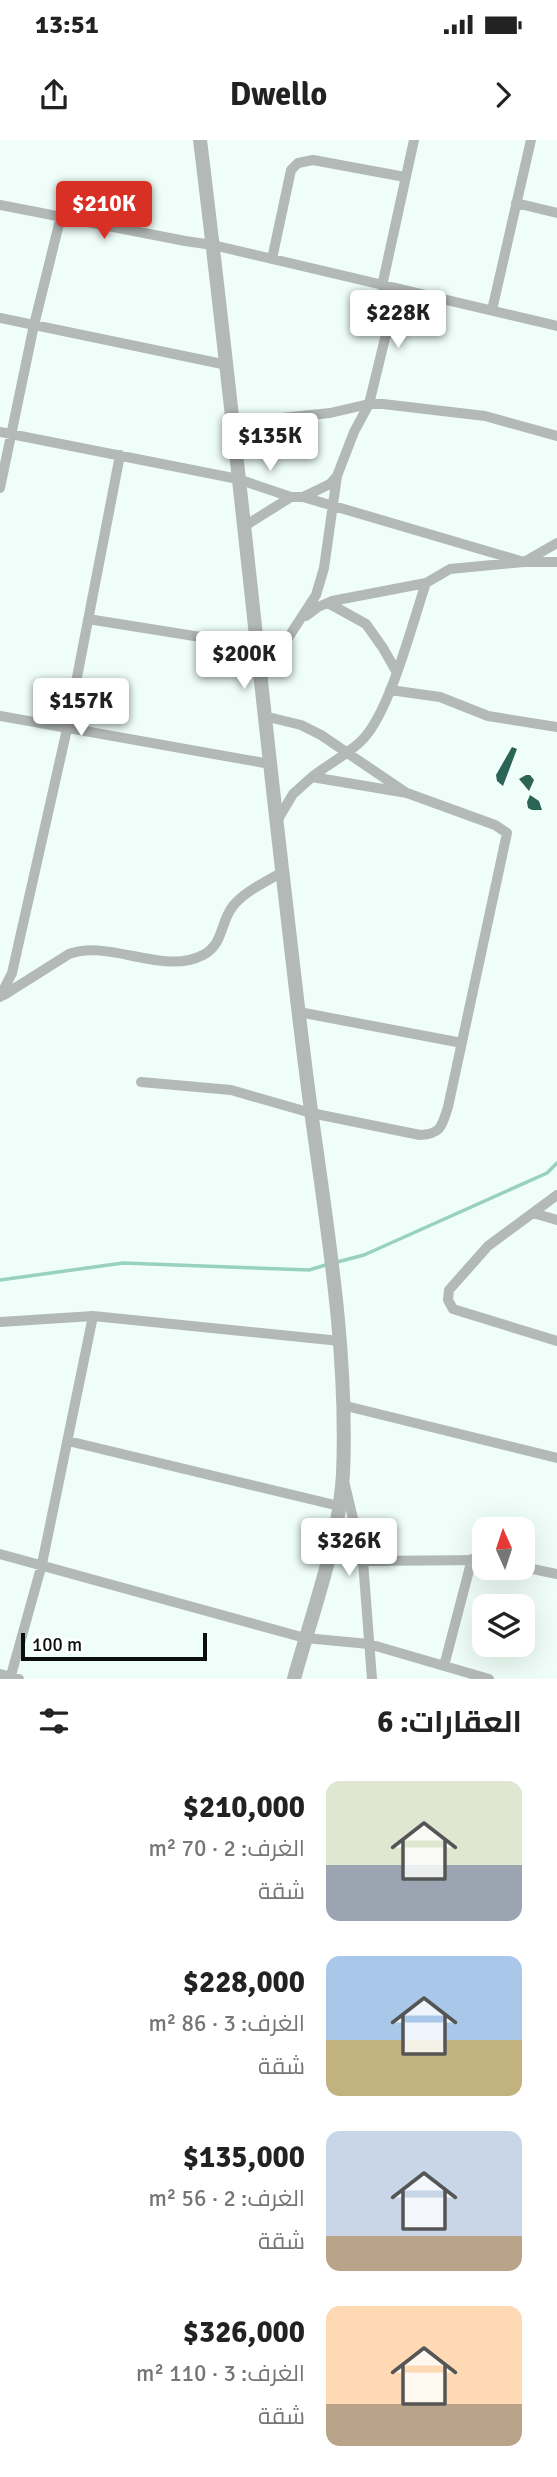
<!DOCTYPE html>
<html lang="ar">
<head>
<meta charset="utf-8">
<style>
  :root { --surface:#fff; --page:#f2f2f2; --text:#222; --muted:#767676; --accent:#d93025 }
  body { margin:0; font-family:Signika,Cairo,sans-serif; background:var(--page); color:var(--text); direction:rtl; height:100vh; display:flex; flex-direction:column; font-size:26px; white-space:nowrap }
  * { box-sizing:border-box; margin:0 }
  p { font-size:23px; color:var(--muted) }
  .icon { flex:none; width:38px; height:38px; fill:none; stroke:currentColor; stroke-width:2; stroke-linecap:round; stroke-linejoin:round }
  .map { position:relative; height:1539px; overflow:hidden; direction:ltr }
  .sheet { display:flex; flex-direction:column; background:var(--surface); flex:1 }
  .sheet>* { flex:none }
  .needle { width:46px; rotate:357deg }
  .fabs { position:absolute; left:472px; top:1377px; display:grid; gap:14px }
  .fabs a { display:grid; place-items:center; width:63px; height:63px; border-radius:14px; background:var(--surface); box-shadow:0 7px 28px #0002; font-size:35px }
  .scale { position:absolute; left:21px; bottom:18px; width:186px; box-sizing:border-box; padding-left:7px; border:4px solid #0b100e; border-top:0; font-size:19px; line-height:24px; white-space:nowrap; color:#0b100e; -webkit-text-stroke:5px #fff; paint-order:stroke }
  .price { position:absolute; translate:-50% -60px; padding:0 16px; border-radius:7px; background:#fff; color:#222; font-size:23px; line-height:46px; filter:drop-shadow(0 2px 4px #0008) }
  .price::after { content:''; position:absolute; left:50%; top:42px; width:21px; height:16px; margin-left:-10px; background:inherit; clip-path:polygon(0 0,100% 0,50% 100%) }
  .price.active { background:var(--accent); color:#fff }
  ul { padding:0; list-style:none }
  li { display:flex; align-items:center; gap:21px; height:175px; padding:0 35px }
  li span { display:grid; place-items:center; flex:none; width:196px; height:140px; border-radius:14px; color:#555 }
  li>.icon { margin-inline-start:auto }
  span .icon { width:84px; height:84px; fill:#fffc; stroke-width:1 }
  li b { font-size:30px }
  h2 { display:flex; justify-content:space-between; align-items:center; height:84px; padding:0 35px; font-size:30px }
  .status { display:flex; justify-content:space-between; align-items:center; height:49px; padding:0 35px; background:var(--surface); direction:ltr }
  .status svg { height:19px; fill:currentColor }
  header { display:flex; justify-content:space-between; align-items:center; height:91px; padding:0 35px; background:var(--surface); font-size:32px; font-weight:700 }
  .map>svg:first-child { display:block }
  .lines { fill:none; stroke-linecap:round; stroke-linejoin:round }
  .stream { stroke:#98d2be; stroke-width:3.5 }
  .building { fill:#2b6454 }
  .minor { stroke:#b3b9b7; stroke-width:10 }
  .tertiary { stroke:#b3b9b7; stroke-width:14 }
</style>
</head>
<body>
<div class="status"><b>13:51</b><svg viewBox="0 0 49 12"><path d="M0 12V9h3v3zM5 12V6h3v6zM10 12V3h3v9zM15 12V0h3v12zM26 1h20v11H26zM47 4h2v5h-2z"/></svg></div>
<header><svg class="icon" aria-label="forward" viewBox="0 0 24 24"><path d="M9 5l7 7-7 7"/></svg>Dwello<svg class="icon" aria-label="share" viewBox="0 0 24 24"><path d="M12 15V3M7 8l5-5 5 5M5 13v7h14v-7"/></svg></header>
<div class="map">
<svg width="557" height="1539" viewBox="0 0 557 1539">
  <rect width="100%" height="100%" fill="#effef8"/>
  <g class="lines">
    <path class="stream" d="M337 1122 364 1115 547 1033 557 1023
      M0 1140 123 1123 309 1130 329 1124"/>
  </g>
  <path class="building" d="M512 607 517 609 503 646 497 641 496 635Z
    M526 635H530L534 640 529 651 519 639Z
    M530 655 539 661 542 670H532L528 668 527 662Z"/>
  <g class="lines">
    <path class="minor" d="M516 63 557 73
      M0 65 185 101 213 105 557 186
      M272 119 291 30 298 23 313 20 405 37
      M382 146 414 0
      M492 170 531 0
      M0 178 227 225
      M232 283 330 273 369 264H383L485 276 557 296
      M0 292 238 339 291 357
      M0 348 34 185 61 76
      M303 357 330 344 337 336 354 292 369 264 397 149
      M243 387 291 357H303L524 422H557
      M328 463 366 484 383 508 396 531
      M306 476 318 467 332 461 426 443
      M88 479 257 506
      M260 541 316 455 324 428 337 336
      M390 550 440 557 488 576 557 587
      M0 576 270 624
      M264 576 301 585 321 595 405 652
      M312 637C328 624 352 612 364 598 391 568 412 484 426 443L450 429 524 422 557 403
      M4 855 69 814C111 799 163 836 203 815 224 804 220 782 233 766 245 751 266 742 282 732
      M0 857 12 833 67 589 120 315
      M299 872 462 903
      M141 942 231 950 311 973 420 995C442 994 442 985 448 967L507 693 495 685 407 653 312 637 293 654 277 681
      M557 1055 488 1106 449 1150 448 1160 453 1169 557 1201
      M533 1073 557 1080
      M0 1182 93 1176 340 1201
      M342 1265 557 1318
      M68 1301 339 1366
      M345 1345 363 1421 372 1539
      M0 1414 305 1498 369 1504 489 1539
      M363 1421 485 1420
      M523 1427 557 1434
      M444 1526 472 1419
      M0 1534 19 1539
      M10 1539 42 1424 93 1176"/>
    <path class="tertiary" d="M200 0C230 243 254 486 282 729 292 814 301 900 313 985 329 1100 348 1217 343 1334 339 1402 312 1473 294 1539"/>
  </g>
</svg>
<div class="fabs">
<a><svg class="needle" viewBox="-14 -14 28 28"><path d="M0-13l5 13h-10z" fill="#e53935"/><path d="M0 13l5-13h-10z" fill="#767676"/></svg></a>
<a><svg class="icon" aria-label="layers" viewBox="0 0 24 24"><path d="M12 4l9 5-9 5-9-5zM3 14l9 5 9-5"/></svg></a>
</div>
<div class="scale">100 m</div>
<b class="price active" style="left:104px;top:101px">$210K</b>
<b class="price" style="left:398px;top:210px">$228K</b>
<b class="price" style="left:270px;top:333px">$135K</b>
<b class="price" style="left:244px;top:551px">$200K</b>
<b class="price" style="left:81px;top:598px">$157K</b>
<b class="price" style="left:349px;top:1438px">$326K</b>
</div>
<section class="sheet">
<h2>العقارات: 6<svg class="icon" aria-label="filters" viewBox="0 0 24 24"><path d="M4 7h16M4 17h16"/><circle cx="9" cy="7" r="2"/><circle cx="15" cy="17" r="2"/></svg></h2>
<ul>
<li><span style="background:linear-gradient(#dfe7d0 60%,#9aa5b1 0)"><svg class="icon" aria-label="home" viewBox="0 0 24 24"><path d="M3 11l9-7 9 7M6 9v11h12V9"/></svg></span><div><b>$210,000</b><p>الغرف: 2 · 70 m²</p><p>شقة</p></div></li>
<li><span style="background:linear-gradient(#a9c7e8 60%,#c2b280 0)"><svg class="icon" aria-label="home" viewBox="0 0 24 24"><path d="M3 11l9-7 9 7M6 9v11h12V9"/></svg></span><div><b>$228,000</b><p>الغرف: 3 · 86 m²</p><p>شقة</p></div></li>
<li><span style="background:linear-gradient(#c9d6e8 75%,#b9a48a 0)"><svg class="icon" aria-label="home" viewBox="0 0 24 24"><path d="M3 11l9-7 9 7M6 9v11h12V9"/></svg></span><div><b>$135,000</b><p>الغرف: 2 · 56 m²</p><p>شقة</p></div></li>
<li><span style="background:linear-gradient(#ffd9b3 70%,#b9a48a 0)"><svg class="icon" aria-label="home" viewBox="0 0 24 24"><path d="M3 11l9-7 9 7M6 9v11h12V9"/></svg></span><div><b>$326,000</b><p>الغرف: 3 · 110 m²</p><p>شقة</p></div></li>
</ul>
</section>
</body>
</html>
